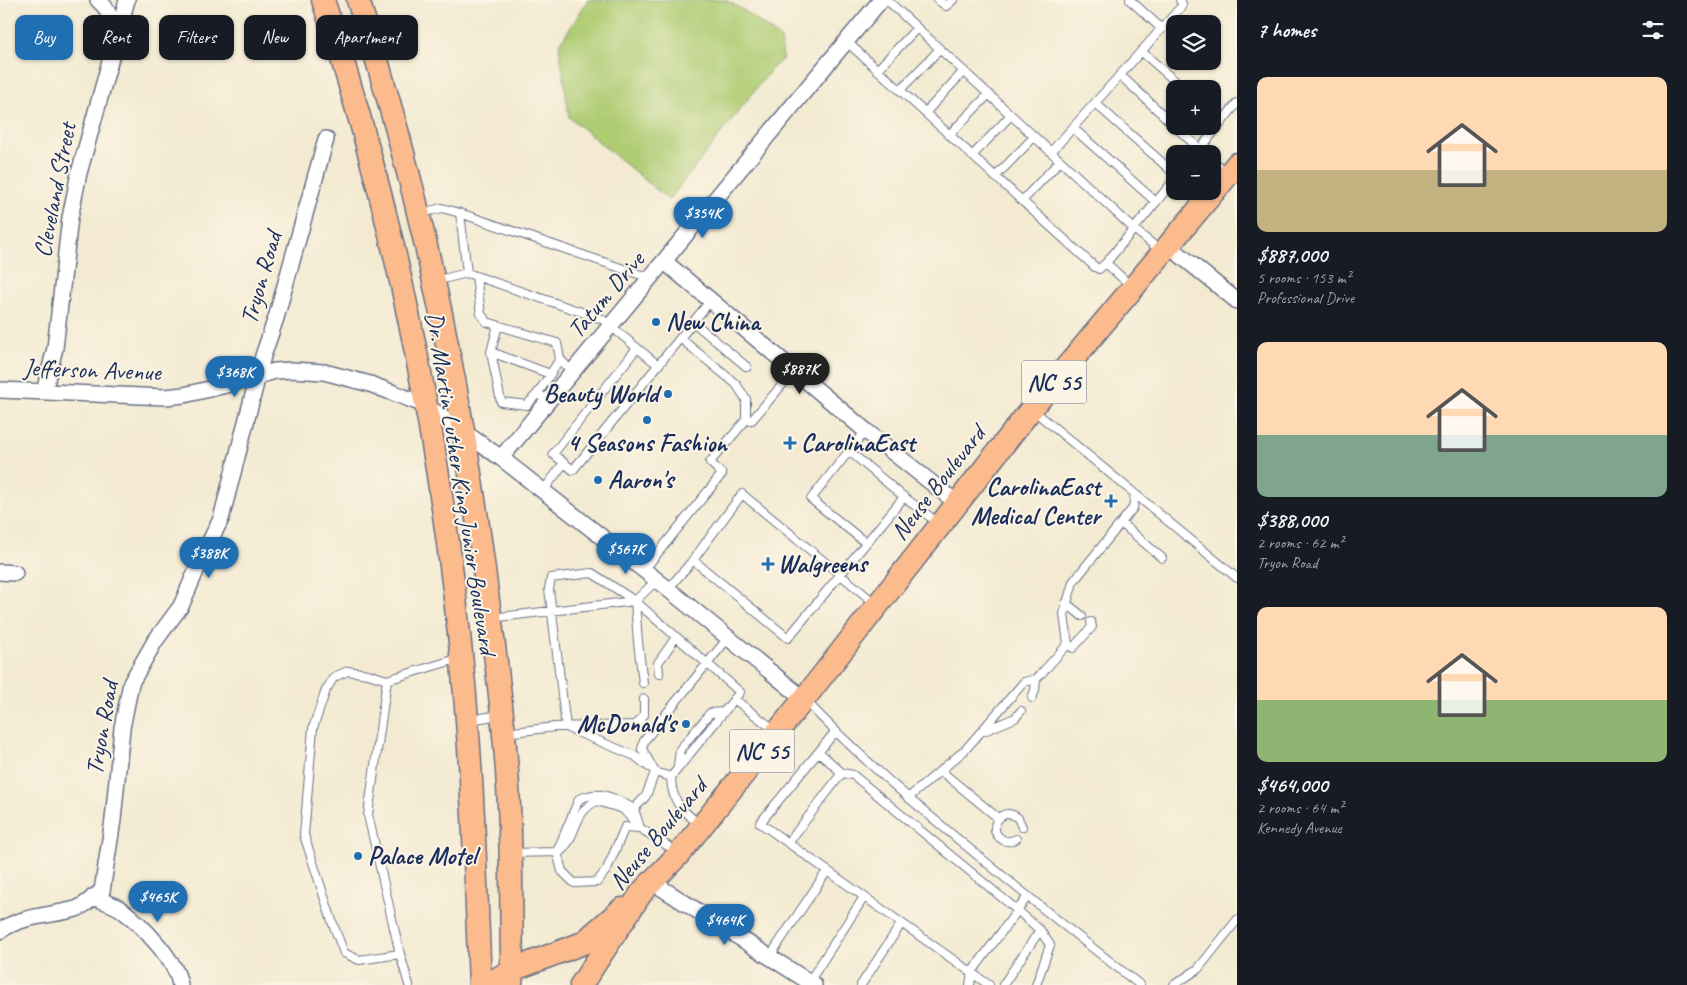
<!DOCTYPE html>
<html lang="en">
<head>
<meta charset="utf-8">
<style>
  :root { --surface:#171b24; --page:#242831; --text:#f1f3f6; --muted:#9ea1a6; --accent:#1f6fb2 }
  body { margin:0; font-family:Caveat,sans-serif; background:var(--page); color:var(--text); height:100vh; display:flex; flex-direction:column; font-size:19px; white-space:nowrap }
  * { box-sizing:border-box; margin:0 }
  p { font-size:16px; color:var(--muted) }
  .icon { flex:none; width:28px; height:28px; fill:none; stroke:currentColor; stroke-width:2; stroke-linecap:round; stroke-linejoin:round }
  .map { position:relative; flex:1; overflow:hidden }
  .sheet { display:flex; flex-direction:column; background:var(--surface); width:450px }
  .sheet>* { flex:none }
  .hud { position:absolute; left:15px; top:15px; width:475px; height:45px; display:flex; gap:10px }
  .tools { position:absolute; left:1166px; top:15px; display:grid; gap:10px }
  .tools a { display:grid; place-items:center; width:55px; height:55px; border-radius:10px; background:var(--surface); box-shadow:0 1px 4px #0004; font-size:25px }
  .price { position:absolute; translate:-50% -42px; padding:0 11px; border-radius:18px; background:var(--accent); color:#fff; font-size:16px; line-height:32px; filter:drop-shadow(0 1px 2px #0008) }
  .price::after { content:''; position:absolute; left:50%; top:30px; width:15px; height:11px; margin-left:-8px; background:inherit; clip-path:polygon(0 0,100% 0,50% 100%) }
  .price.active { background:#222; color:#fff }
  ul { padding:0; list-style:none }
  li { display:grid; align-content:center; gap:10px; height:265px; padding:0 20px }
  li span { display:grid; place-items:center; height:155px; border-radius:10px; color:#555 }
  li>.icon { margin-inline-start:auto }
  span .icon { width:90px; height:90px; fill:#fffc; stroke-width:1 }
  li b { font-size:21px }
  h2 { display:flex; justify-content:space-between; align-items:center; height:60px; padding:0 20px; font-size:21px }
  .tag { padding:0 18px; border-radius:10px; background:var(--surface); box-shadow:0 1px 4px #0004; font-size:18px; line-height:45px }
  .tag.active { background:var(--accent); color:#fff }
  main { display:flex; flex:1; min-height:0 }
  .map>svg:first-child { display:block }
  .green { fill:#afcc73; stroke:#657e68 }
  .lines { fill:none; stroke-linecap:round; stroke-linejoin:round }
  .service-casing { stroke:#677086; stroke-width:10 }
  .minor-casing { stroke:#677086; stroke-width:18 }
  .primary-casing { stroke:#677086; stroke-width:25 }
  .service { stroke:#fff; stroke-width:8 }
  .minor { stroke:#fff; stroke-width:15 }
  .primary { stroke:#fbbb8d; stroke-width:22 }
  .poi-dot { fill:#1f6fb2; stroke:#fcf5e5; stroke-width:2 }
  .labels { text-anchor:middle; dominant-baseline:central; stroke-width:4; stroke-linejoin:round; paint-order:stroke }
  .shield { fill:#fcf5e5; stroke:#5e6a86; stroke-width:1 }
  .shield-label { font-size:24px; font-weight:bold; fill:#1b2f5e }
  .street-label { font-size:25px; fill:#1b2f5e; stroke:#fcf5e5 }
  .poi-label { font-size:25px; font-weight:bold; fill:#1b2f5e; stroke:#fcf5e5; text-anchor:start }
</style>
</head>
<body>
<main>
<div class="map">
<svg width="1237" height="985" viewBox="0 0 1237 985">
  <rect width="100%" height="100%" fill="#fcf5e5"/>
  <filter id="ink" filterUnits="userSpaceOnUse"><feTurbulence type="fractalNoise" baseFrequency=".02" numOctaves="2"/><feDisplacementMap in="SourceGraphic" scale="10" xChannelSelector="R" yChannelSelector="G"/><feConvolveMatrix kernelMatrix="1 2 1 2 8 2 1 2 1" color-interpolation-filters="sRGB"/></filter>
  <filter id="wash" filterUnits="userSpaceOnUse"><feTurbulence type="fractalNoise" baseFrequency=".0096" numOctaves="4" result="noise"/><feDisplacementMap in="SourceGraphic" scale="20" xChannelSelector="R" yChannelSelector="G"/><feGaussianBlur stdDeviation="1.12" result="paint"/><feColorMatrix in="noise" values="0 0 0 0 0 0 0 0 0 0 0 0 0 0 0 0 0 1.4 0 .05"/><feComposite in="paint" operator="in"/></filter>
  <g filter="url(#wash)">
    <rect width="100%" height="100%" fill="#f3ead1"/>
    <path class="green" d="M588 0H726L745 11 781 39 783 59 773 67 669 200 569 117 559 45Z"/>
  </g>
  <g filter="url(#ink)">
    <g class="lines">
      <defs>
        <path id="service" d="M887 0 1134 229 1162 252
          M938 0 946 6 953 0
          M1130 0 1162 29
          M847 42 1095 267 1099 269 1106 263 1175 179
          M1141 51 1184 89
          M877 70 917 28
          M1120 75 1175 126
          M900 90 940 49
          M1095 103 1175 174
          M925 113 964 71
          M1212 113 1222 121
          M1175 126 1205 154
          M1073 128 1156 202
          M949 135 989 94
          M1051 152 1180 8 1182 4 1180 0
          M1196 154 1237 103
          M972 156 1011 115
          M1212 160 1226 172
          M995 177 1034 137
          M1022 201 1060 161
          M421 213 442 208 460 213 467 273 602 319 658 365
          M460 213 650 278
          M1106 263 1132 287
          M476 276 481 314 487 322 557 343 560 359 573 373
          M435 281 467 273
          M693 322 747 367
          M498 325 491 352 501 402 527 405 538 393 548 402
          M637 348 553 454 573 470 711 300
          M491 352 550 374
          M538 393 560 359
          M1033 410 1237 578
          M746 420H752L794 371
          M849 451 811 499 866 543
          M543 491 564 463
          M904 497 938 523
          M1121 523 1162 558
          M693 560 742 494 876 604
          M644 570 722 474 710 462 746 420V399L736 384 680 338
          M668 589 693 560 788 638 904 497 849 451 866 431
          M635 601 638 642 643 683
          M1066 603 1082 616
          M491 618 635 601 657 580
          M1068 644 1073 648 1092 627 1091 622
          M659 674 658 663 676 637
          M387 680 368 674 348 671 334 677 326 690 313 728 304 835 333 924 344 953 359 960 400 954
          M1032 698 1035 690 1036 679
          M734 699 776 731
          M805 700C855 753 909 799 965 845 1023 893 1081 939 1140 985
          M706 718 710 713 724 712
          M469 720 500 715
          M566 727 549 589 551 578 592 573 635 601 740 692 671 777C672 803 681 809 700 825
          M570 729 635 756 649 767
          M984 731 1015 718 1021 711
          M835 732 760 823 989 985
          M505 733 555 727 636 725 644 715V699
          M691 736 702 723
          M819 752 842 773 853 775 1017 910 1040 930 1003 985
          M678 766 680 749 688 740
          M941 771 998 818
          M655 772 642 749 644 741 728 638
          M908 798 965 750 1024 682 1036 679 1040 675 1068 644 1064 614 1073 582 1133 508 1135 494
          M597 801 623 809 640 828 625 827 607 869 597 882 574 883 562 871 557 852H560C577 838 573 811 597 801Z
          M634 809 646 796 655 772 671 777
          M1016 839C1007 844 999 840 995 831 994 817 1006 809 1018 818L1022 827
          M788 843 842 773
          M512 853 557 852 579 799C602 789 614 798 634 809L640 828 677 852
          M770 956 827 871
          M809 982 864 897
          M409 985 400 954 368 815 387 680 460 658
          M861 985 901 924
          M970 985 972 972 1028 896
          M1036 985 1050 945 1040 930
          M1174 985 1198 969 1237 920"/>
        <path id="minor" d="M98 0 105 7 118 32
          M1169 246 1237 301
          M665 262 866 431 957 503
          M0 390 165 397 184 395 222 386 275 371 292 370 324 372 370 384 425 405 501 458 668 589 804 699
          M44 392 55 348 70 218 79 173 127 0
          M501 458 818 75 881 0
          M0 572 15 573
          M652 882 814 985
          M93 897C102 901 114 904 122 910 141 924 177 961 180 985
          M0 931C22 915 51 916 76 909 85 906 94 896 102 891L113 820 122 728 131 683 155 641 181 606 202 557 221 519 263 356 276 318 326 139"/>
        <path id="primary" d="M323 0C396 218 443 454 464 684 473 784 476 884 480 985
          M358 0C420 190 461 387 486 585 495 652 504 719 508 787 512 848 511 909 512 970L511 985
          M486 985 512 970 583 943 622 909
          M581 985 642 892 679 854 804 699 1032 408 1237 164"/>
      </defs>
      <use href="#service" class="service-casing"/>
      <use href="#minor" class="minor-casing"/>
      <use href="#primary" class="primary-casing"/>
      <use href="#service" class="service"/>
      <use href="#minor" class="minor"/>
      <use href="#primary" class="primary"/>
    </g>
  </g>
  <g class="poi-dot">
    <circle cx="656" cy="322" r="5"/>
    <circle cx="668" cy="394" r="5"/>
    <circle cx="647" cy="420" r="5"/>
    <path d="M787.5 435.5h5v5h5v5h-5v5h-5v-5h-5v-5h5z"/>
    <circle cx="598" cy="480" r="5"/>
    <path d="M1108.5 493.5h5v5h5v5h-5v5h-5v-5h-5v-5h5z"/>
    <path d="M765.5 556.5h5v5h5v5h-5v5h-5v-5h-5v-5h5z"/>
    <circle cx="686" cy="724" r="5"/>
    <circle cx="358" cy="856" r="5"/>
  </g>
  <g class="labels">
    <g class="shield">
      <rect x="1021.5" y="360.5" width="65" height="43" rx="4"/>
      <rect x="729.5" y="729.5" width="65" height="43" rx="4"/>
    </g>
    <g class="shield-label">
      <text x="1054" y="382">NC 55</text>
      <text x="762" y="751">NC 55</text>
    </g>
    <g class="street-label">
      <text transform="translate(55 190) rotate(-79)">Cleveland Street</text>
      <text transform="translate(261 278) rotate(-74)">Tryon Road</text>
      <text transform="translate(606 295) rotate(-50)">Tatum Drive</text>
      <text transform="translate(92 370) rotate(2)">Jefferson Avenue</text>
      <text transform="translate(461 483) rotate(81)">Dr. Martin Luther King Junior Boulevard</text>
      <text transform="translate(938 483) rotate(-52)">Neuse Boulevard</text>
      <text transform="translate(102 728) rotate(-80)">Tryon Road</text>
      <text transform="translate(658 834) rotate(-50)">Neuse Boulevard</text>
    </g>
    <g class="poi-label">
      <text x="666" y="322">New China</text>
      <text x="658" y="394" text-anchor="end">Beauty World</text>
      <text x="647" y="443" text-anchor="middle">4 Seasons Fashion</text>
      <text x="801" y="443">CarolinaEast</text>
      <text x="608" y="480">Aaron's</text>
      <text x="1100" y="487" text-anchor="end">CarolinaEast<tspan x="1100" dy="29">Medical Center</tspan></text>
      <text x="778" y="564">Walgreens</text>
      <text x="676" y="724" text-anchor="end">McDonald's</text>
      <text x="368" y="856">Palace Motel</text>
    </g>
  </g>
</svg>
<div class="tools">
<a><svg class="icon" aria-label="layers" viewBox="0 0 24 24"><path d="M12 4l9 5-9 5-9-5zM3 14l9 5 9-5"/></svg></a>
<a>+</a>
<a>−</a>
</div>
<b class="price" style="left:703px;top:239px">$354K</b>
<b class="price active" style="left:800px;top:395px">$887K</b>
<b class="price" style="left:235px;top:398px">$368K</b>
<b class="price" style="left:626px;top:575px">$567K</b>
<b class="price" style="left:209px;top:579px">$388K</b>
<b class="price" style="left:158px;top:923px">$465K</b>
<b class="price" style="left:725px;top:946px">$464K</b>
<div class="hud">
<a class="tag active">Buy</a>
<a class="tag">Rent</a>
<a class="tag">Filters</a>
<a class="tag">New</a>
<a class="tag">Apartment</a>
</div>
</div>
<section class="sheet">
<h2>7 homes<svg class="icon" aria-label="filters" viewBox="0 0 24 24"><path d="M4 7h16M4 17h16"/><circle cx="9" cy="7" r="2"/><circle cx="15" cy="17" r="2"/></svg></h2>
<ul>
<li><span style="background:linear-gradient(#ffd9b3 60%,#c2b280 0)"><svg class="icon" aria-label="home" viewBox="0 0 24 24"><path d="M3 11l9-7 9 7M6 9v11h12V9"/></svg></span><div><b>$887,000</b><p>5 rooms · 153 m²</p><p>Professional Drive</p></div></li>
<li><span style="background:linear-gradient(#ffd9b3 60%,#7fa58c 0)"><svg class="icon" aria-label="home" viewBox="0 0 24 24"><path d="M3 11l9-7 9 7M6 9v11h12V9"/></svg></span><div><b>$388,000</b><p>2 rooms · 62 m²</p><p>Tryon Road</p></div></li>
<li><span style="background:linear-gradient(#ffd9b3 60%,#8fb573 0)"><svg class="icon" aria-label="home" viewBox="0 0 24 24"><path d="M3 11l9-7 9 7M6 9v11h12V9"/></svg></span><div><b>$464,000</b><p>2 rooms · 64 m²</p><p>Kennedy Avenue</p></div></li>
</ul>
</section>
</main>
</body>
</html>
